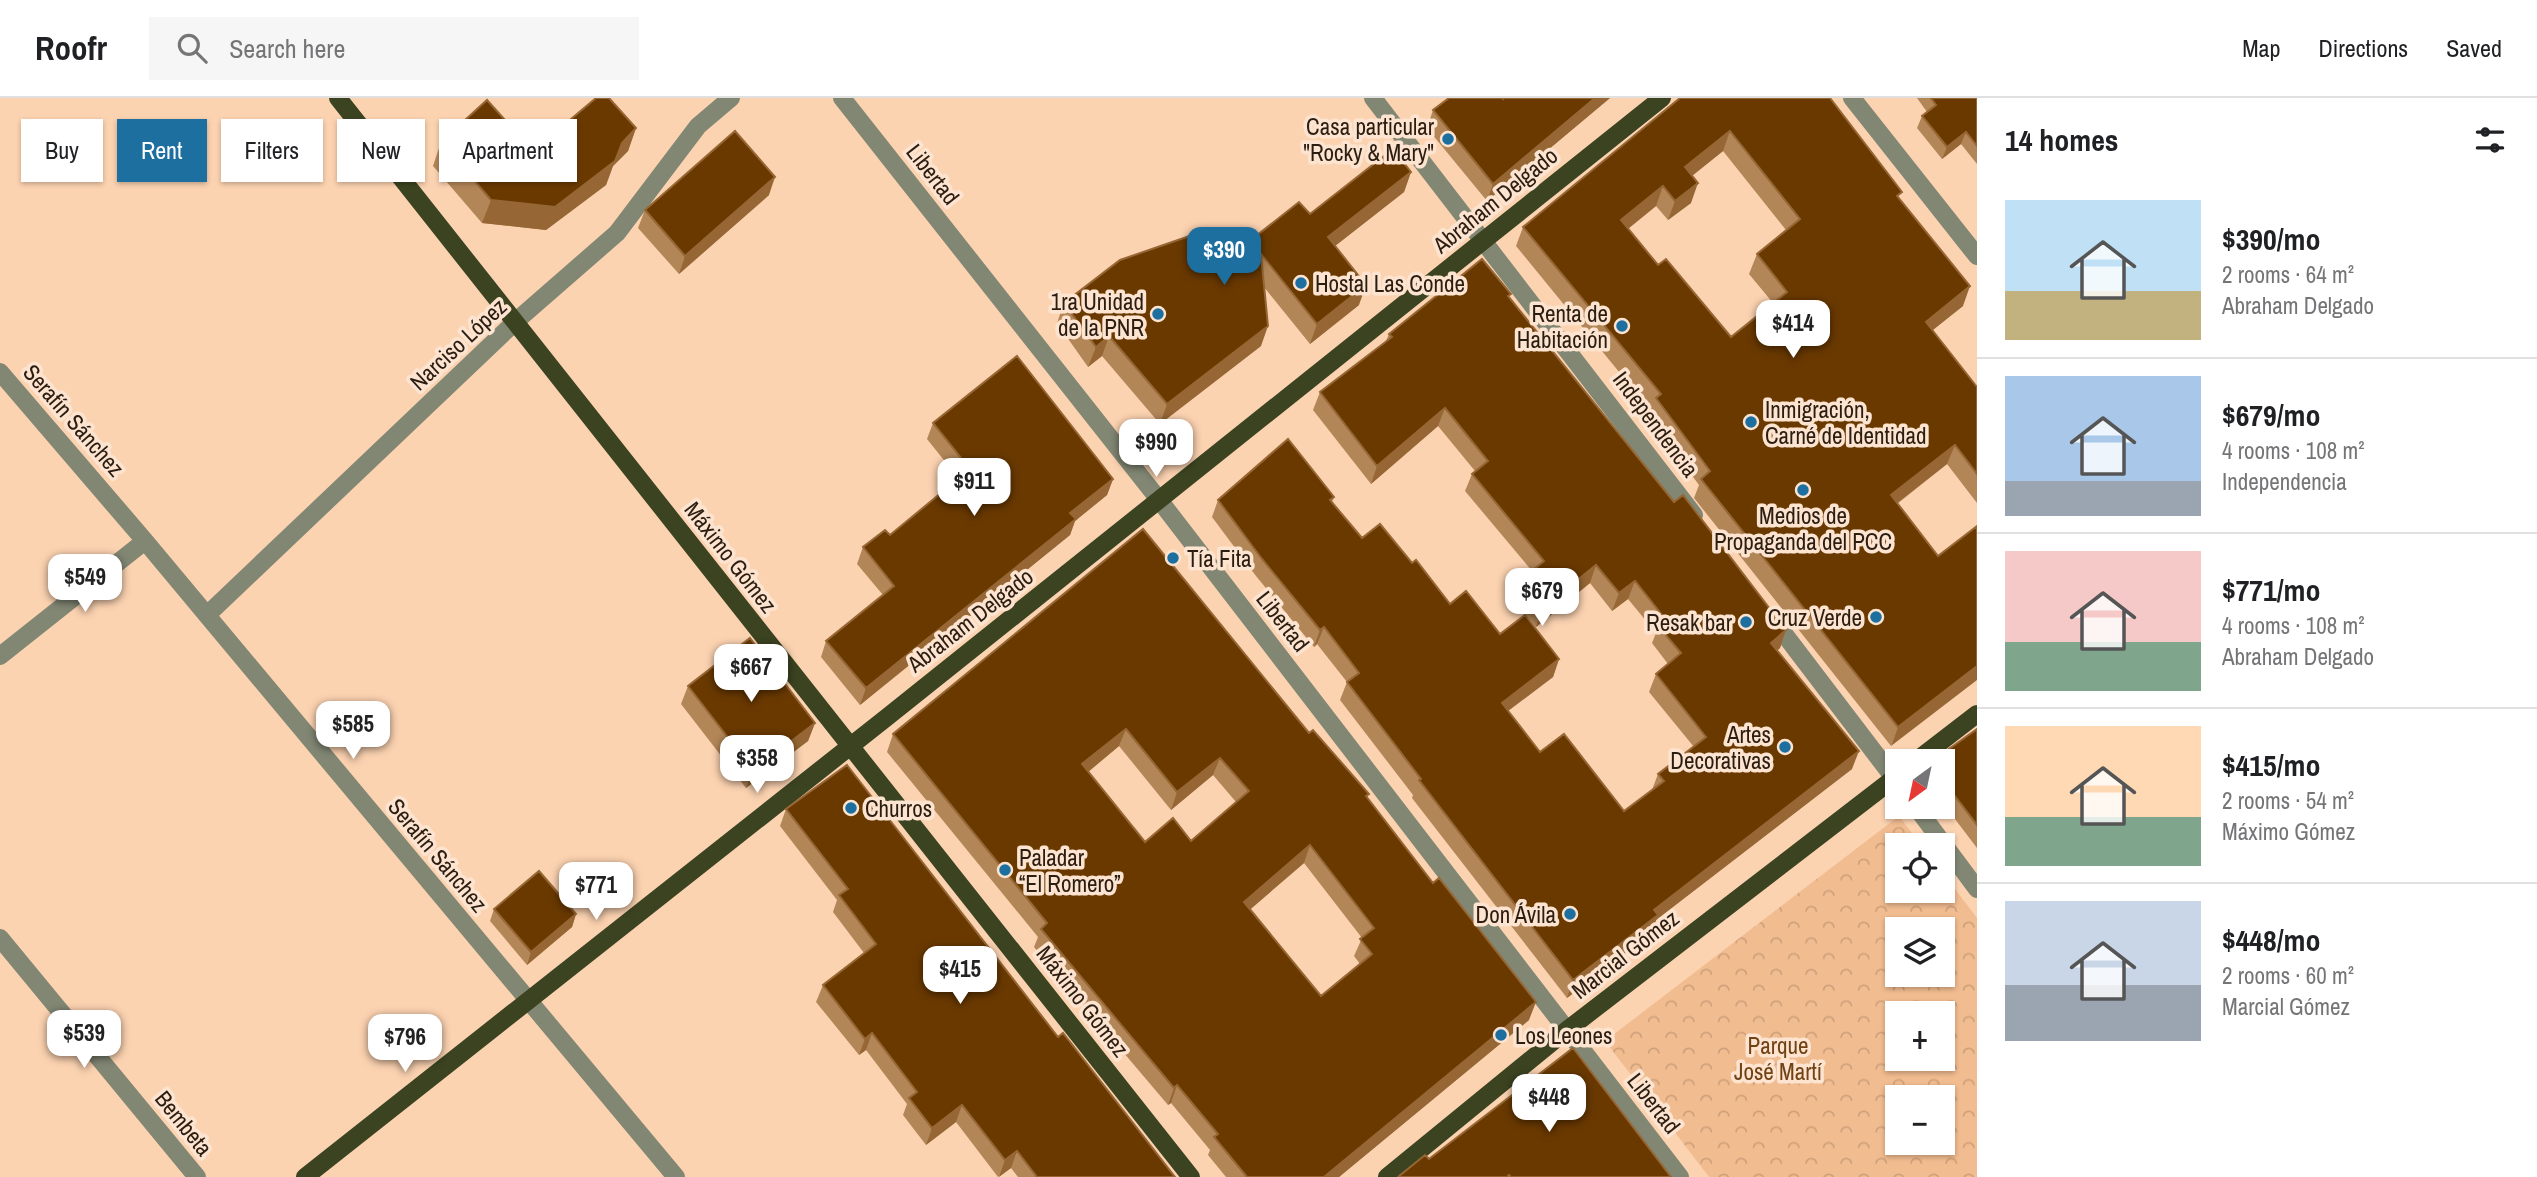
<!DOCTYPE html>
<html lang="en">
<head>
<meta charset="utf-8">
<style>
  :root { --surface:#fff; --page:#f6f6f6; --text:#202124; --muted:#757577; --line:#e0e0e0; --accent:#1d6fa0 }
  body { margin:0; font-family:"Archivo Narrow",sans-serif; background:var(--page); color:var(--text); height:100vh; display:flex; flex-direction:column; font-size:26px; white-space:nowrap }
  * { box-sizing:border-box; margin:0 }
  p { font-size:23px; color:var(--muted) }
  .icon { flex:none; width:38px; height:38px; fill:none; stroke:currentColor; stroke-width:2; stroke-linecap:round; stroke-linejoin:round }
  .map { position:relative; flex:1; overflow:hidden }
  .sheet { display:flex; flex-direction:column; background:var(--surface); width:560px }
  .sheet>* { flex:none }
  .banner { position:absolute; left:21px; top:21px; width:665px; height:63px; display:flex; gap:14px }
  .needle { width:46px; rotate:213deg }
  .tools { position:absolute; left:1885px; top:651px; display:grid; gap:14px }
  .tools a { display:grid; place-items:center; width:70px; height:70px; border-radius:0px; background:var(--surface); box-shadow:0 2px 5px #0004; font-size:35px }
  .price { position:absolute; translate:-50% -60px; padding:0 16px; border-radius:14px; background:#fff; color:#222; font-size:23px; line-height:46px; filter:drop-shadow(0 2px 4px #0008) }
  .price::after { content:''; position:absolute; left:50%; top:42px; width:21px; height:16px; margin-left:-10px; background:inherit; clip-path:polygon(0 0,100% 0,50% 100%) }
  .price.active { background:var(--accent); color:#fff }
  ul { padding:0; list-style:none }
  li { display:flex; align-items:center; gap:21px; height:175px; padding:0 28px }
  li+li { border-top:2px solid var(--line) }
  li span { display:grid; place-items:center; flex:none; width:196px; height:140px; border-radius:0px; color:#555 }
  li>.icon { margin-inline-start:auto }
  span .icon { width:84px; height:84px; fill:#fffc; stroke-width:1 }
  li b { font-size:30px }
  h2 { display:flex; justify-content:space-between; align-items:center; height:84px; padding:0 28px; font-size:30px }
  .tag { padding:0 24px; border-radius:0px; background:var(--surface); box-shadow:0 2px 5px #0004; font-size:24px; line-height:63px }
  .tag.active { background:var(--accent); color:#fff }
  header { display:flex; align-items:center; gap:42px; box-sizing:border-box; height:98px; padding:0 35px; background:var(--surface); border-bottom:2px solid var(--line) }
  header strong { font-size:33px }
  nav { display:flex; gap:38px; margin-inline-start:auto; font-size:24px }
  .search { width:490px; height:63px; background:var(--page); display:flex; align-items:center; gap:18px; box-sizing:border-box; padding:0 24px; border-radius:0px; color:var(--muted); font-size:26px }
  main { display:flex; flex:1; min-height:0 }
  .map>svg:first-child { display:block }
  .forest { fill:url(#forest-crowns); fill-rule:evenodd }
  .lines { fill:none; stroke-linecap:round; stroke-linejoin:round }
  .minor { stroke:#828774; stroke-width:18 }
  .major { stroke:#3b4321; stroke-width:18 }
  .wall { fill:#b38658; fill-rule:evenodd }
  .shaded-wall { fill:#966735 }
  .building { fill:#6a3900; stroke:#966735; stroke-width:2; fill-rule:evenodd }
  .poi-dot { fill:#1d6fa0; stroke:#fde4d0; stroke-width:2.5 }
  .labels { text-anchor:middle; dominant-baseline:central; stroke-width:7; stroke-linejoin:round; paint-order:stroke }
  .poi-label { font-size:23px; fill:#2c1d11; stroke:#fde4d0; text-anchor:end }
  .street-label { font-size:23px; fill:#2c1d11; stroke:#fde4d0 }
  .park-label { font-size:23px; fill:#714214; stroke:#fde4d0 }
</style>
</head>
<body>
<header>
<strong>Roofr</strong>
<div class="search"><svg class="icon" aria-label="search" viewBox="0 0 24 24"><circle cx="10" cy="10" r="6"/><path d="M15 15l6 6"/></svg>Search here</div>
<nav><a>Map</a><a>Directions</a><a>Saved</a></nav>
</header>
<main>
<div class="map">
<svg width="1977" height="1079" viewBox="0 0 1977 1079">
  <defs>
    <pattern id="forest-crowns" width="20" height="18" patternUnits="userSpaceOnUse" patternTransform="scale(1.75)"><rect width="20" height="18" fill="#f1bc90"/><path d="M2 6a3 3 0 1 1 6 0M12 15a3 3 0 1 1 6 0" fill="none" stroke="#cfa17b"/></pattern>
  </defs>
  <rect width="100%" height="100%" fill="#fcd3b1"/>
  <path class="forest" d="M1899 718 1921 747H1897V793H1942L1943 775 1977 820V1079H1709L1605 943ZM1897 831H1942V877H1897ZM1897 915H1942V961H1897ZM1897 999H1942V1045H1897Z"/>
  <g class="lines">
    <path class="minor" d="M842 0 1160 403 1680 1079
      M1373 0 1694 417
      M1852 0 1977 158
      M0 274 145 443 676 1079
      M207 517 515 224 617 135 698 28 731 0
      M1772 520 1897 684
      M0 558 145 443
      M1916 709 1977 791
      M0 840 197 1079"/>
    <path class="major" d="M338 0 1191 1079
      M1916 663 1977 616
      M305 1079 886 620 1662 0
      M1387 1079 1567 932 1897 678"/>
  </g>
  <path class="wall" d="M1504 0H1610L1487 103 1427 30 1433 12Z
    M1680 0 1899 101 1963 208 1932 232 1977 289V405L1947 366 1897 406 1938 458 1977 428 1891 648 1694 400 1699 387 1649 319 1651 313 1516 148 1523 129ZM1723 53 1786 132 1757 156 1749 176 1773 205 1731 239 1658 167 1628 131 1656 108 1668 122 1691 105 1692 78Z
    M1917 0H1977V66L1961 46 1942 61 1917 30 1922 18 1927 14Z
    M636 30 628 53 613 68 606 87 546 132 482 125 433 68 441 44 533 53Z
    M1411 74 1404 94 1335 148 1359 207 1310 246 1264 189 1261 248 1160 326 1102 258 1088 269 1057 225 1064 205 1227 161Z
    M769 97 679 176 638 130 645 112Z
    M1510 200 1674 404 1786 532 1780 550 1777 553 1852 671 1656 822 1652 835 1567 900 1412 700 1413 697 1340 602 1347 584 1317 546 1314 549 1256 478 1212 419 1218 402 1334 399 1332 404 1362 440 1412 465 1450 506 1500 536 1559 561 1553 579 1508 613 1540 654 1624 713 1652 692 1658 676 1694 649 1649 594 1656 576 1668 566 1652 545 1656 535 1628 501 1612 513 1590 485 1536 529 1513 501 1520 483 1532 473 1465 393 1472 376 1475 373 1438 328 1371 386 1313 312 1320 294 1386 243 1389 236Z
    M933 325 1113 381 1107 397 1075 423 1070 437 860 607 821 559 826 543 883 497 857 466 863 449 890 437 959 381 927 341Z
    M1143 431 1309 635 1369 696 1367 700 1529 922 1339 1079H1226L1208 1057 1210 1052 1171 1005 1168 1007 1034 849 1038 839 887 654 893 636ZM1119 648 1171 712 1213 677 1236 704 1191 743 1145 744 1088 674ZM1304 765 1362 840 1354 858 1360 866 1321 898 1250 811Z
    M688 588 815 625 808 643 746 690 681 606Z
    M1977 631V750L1942 704V663Z
    M786 711 1058 939 1175 1079H1018L1011 1070 998 1079 956 1024 926 1047 903 1017 907 1006 866 952 859 957 816 904 823 887 864 855 833 814 837 802 780 728Z
    M494 811 576 816 572 829 527 867 490 823Z"/>
  <path class="shaded-wall" d="M1595 0H1610L1487 103 1493 86Z
    M636 30 628 53 613 68 606 87 546 132 482 125 491 102 622 45Z
    M1730 33 1723 53 1678 89 1685 69Z
    M1966 34 1961 46 1942 61 1947 49Z
    M1411 74 1404 94 1321 159 1328 139Z
    M775 79 769 97 679 176 685 158Z
    M1698 85 1691 105 1668 122 1675 103Z
    M1663 88 1656 108 1614 142 1621 122Z
    M1366 187 1359 207 1310 246 1317 226Z
    M1970 188 1963 208 1918 244 1926 224Z
    M1268 228 1261 248 1160 326 1167 306Z
    M1109 238 1102 258 1088 269 1096 249Z
    M1445 310 1438 328 1371 386 1377 368Z
    M1955 347 1947 366 1883 416 1891 397Z
    M1113 381 1107 397 1075 423 1070 437 860 607 866 590 1070 415Z
    M1596 467 1590 485 1536 529 1542 511Z
    M1635 483 1628 501 1612 513 1619 495Z
    M1324 529 1317 546 1314 549 1320 532Z
    M1786 532 1780 550 1764 563 1771 545Z
    M1559 561 1553 579 1496 622 1502 605Z
    M1977 568V582L1891 648 1898 629Z
    M815 625 808 643 746 690 753 672Z
    M1126 631 1119 648 1076 684 1082 666Z
    M1859 653 1852 671 1656 822 1652 835 1567 900 1573 882 1654 812Z
    M1220 660 1213 677 1171 712 1177 694Z
    M1310 747 1304 765 1238 822 1244 804Z
    M576 816 572 829 527 867 531 854Z
    M1536 904 1529 922 1339 1079H1324Z
    M872 935 866 952 859 957 865 941Z
    M1177 987 1171 1005 1168 1007 1174 990Z
    M962 1007 956 1024 926 1047 932 1030Z
    M1017 1053 1011 1070 999 1079 1005 1062Z"/>
  <path class="building" d="M596 0H609L636 30 622 45 615 63 555 109 491 102 441 44 487 2 533 53Z
    M1449 0H1502L1503 1 1504 0H1595L1493 86 1433 12Z
    M1680 0H1830L1902 94 1897 98 1970 188 1926 224 1977 289V376L1955 347 1891 397 1938 458 1977 428V568L1898 629 1701 381 1710 373 1656 300 1661 296 1523 129ZM1730 33 1800 121 1757 156 1787 194 1731 239 1666 161 1658 167 1621 122 1663 88 1675 103 1698 85 1685 69Z
    M1931 0H1977V48L1966 34 1947 49 1922 18 1936 7Z
    M735 33 775 79 685 158 645 112Z
    M1393 51 1411 74 1328 139 1366 187 1317 226 1261 156 1268 228 1167 306 1109 238 1096 249 1064 205 1120 162 1204 133 1227 161 1299 104 1310 116Z
    M1482 161 1511 196 1508 198 1674 404 1683 397 1786 532 1771 545 1859 653 1654 812 1658 817 1573 882 1419 682 1421 681 1347 584 1359 575 1324 529 1320 532 1262 461 1218 402 1288 341 1334 399 1330 402 1362 440 1380 426 1412 465 1416 462 1450 506 1466 493 1500 536 1525 517 1559 561 1502 605 1540 654 1564 636 1624 713 1664 683 1658 676 1706 639 1656 576 1681 555 1658 528 1666 522 1635 483 1619 495 1596 467 1542 511 1520 483 1544 463 1472 376 1488 363 1445 310 1377 368 1320 294 1392 239 1389 236Z
    M1017 258 1113 381 1070 415 1076 421 866 590 826 543 894 488 863 449 885 432 890 437 970 371 933 325Z
    M1143 431 1309 635 1313 632 1369 696 1366 698 1433 785 1439 780 1536 904 1324 1079H1247L1214 1039 1218 1036 1177 987 1174 990 1041 831 1047 825 893 636ZM1126 631 1177 694 1220 660 1249 693 1191 743 1173 720 1145 744 1082 666ZM1310 747 1374 830 1360 841 1372 856 1321 898 1244 804Z
    M750 540 815 625 753 672 688 588Z
    M1977 631V727L1942 681V663H1932Z
    M847 667 1058 939 1063 935 1175 1079H1037L1017 1053 1005 1062 962 1007 932 1030 909 1000 917 994 872 935 865 941 823 887 876 846 839 797 848 791 786 711Z
    M539 773 576 816 531 854 494 811Z
    M1573 950 1671 1079H1511L1509 1077 1507 1079H1398L1425 1057 1429 1061Z"/>
  <g class="poi-dot">
    <circle cx="1448" cy="41" r="7"/>
    <circle cx="1301" cy="185" r="7"/>
    <circle cx="1158" cy="216" r="7"/>
    <circle cx="1622" cy="228" r="7"/>
    <circle cx="1751" cy="324" r="7"/>
    <circle cx="1803" cy="392" r="7"/>
    <circle cx="1173" cy="460" r="7"/>
    <circle cx="1876" cy="519" r="7"/>
    <circle cx="1746" cy="524" r="7"/>
    <circle cx="1785" cy="649" r="7"/>
    <circle cx="851" cy="710" r="7"/>
    <circle cx="1005" cy="772" r="7"/>
    <circle cx="1570" cy="816" r="7"/>
    <circle cx="1501" cy="937" r="7"/>
  </g>
  <g class="labels">
    <g class="poi-label">
      <text x="1434" y="28">Casa particular<tspan x="1434" dy="26">"Rocky &amp; Mary"</tspan></text>
      <text x="1315" y="185" text-anchor="start">Hostal Las Conde</text>
      <text x="1144" y="203">1ra Unidad<tspan x="1144" dy="26">de la PNR</tspan></text>
      <text x="1608" y="215">Renta de<tspan x="1608" dy="26">Habitación</tspan></text>
      <text x="1765" y="311" text-anchor="start">Inmigración,<tspan x="1765" dy="26">Carné de Identidad</tspan></text>
      <text x="1803" y="417" text-anchor="middle">Medios de<tspan x="1803" dy="26">Propaganda del PCC</tspan></text>
      <text x="1187" y="460" text-anchor="start">Tía Fita</text>
      <text x="1862" y="519">Cruz Verde</text>
      <text x="1732" y="524">Resak bar</text>
      <text x="1771" y="636">Artes<tspan x="1771" dy="26">Decorativas</tspan></text>
      <text x="865" y="710" text-anchor="start">Churros</text>
      <text x="1019" y="759" text-anchor="start">Paladar<tspan x="1019" dy="26">“El Romero”</tspan></text>
      <text x="1556" y="816">Don Ávila</text>
      <text x="1515" y="937" text-anchor="start">Los Leones</text>
    </g>
    <g class="street-label">
      <text transform="translate(933 76) rotate(52)">Libertad</text>
      <text transform="translate(1495 102) rotate(-39)">Abraham Delgado</text>
      <text transform="translate(458 246) rotate(-43)">Narciso López</text>
      <text transform="translate(74 322) rotate(49)">Serafín Sánchez</text>
      <text transform="translate(1656 326) rotate(53)">Independencia</text>
      <text transform="translate(731 459) rotate(52)">Máximo Gómez</text>
      <text transform="translate(970 522) rotate(-38)">Abraham Delgado</text>
      <text transform="translate(1283 523) rotate(52)">Libertad</text>
      <text transform="translate(438 757) rotate(50)">Serafín Sánchez</text>
      <text transform="translate(1625 856) rotate(-38)">Marcial Gómez</text>
      <text transform="translate(1083 903) rotate(52)">Máximo Gómez</text>
      <text transform="translate(1654 1005) rotate(52)">Libertad</text>
      <text transform="translate(184 1025) rotate(51)">Bembeta</text>
    </g>
    <g class="park-label">
      <text x="1778" y="947">Parque<tspan x="1778" dy="26">José Martí</tspan></text>
    </g>
  </g>
</svg>
<div class="tools">
<a><svg class="needle" viewBox="-14 -14 28 28"><path d="M0-13l5 13h-10z" fill="#e53935"/><path d="M0 13l5-13h-10z" fill="#757577"/></svg></a>
<a><svg class="icon" aria-label="locate" viewBox="0 0 24 24"><circle cx="12" cy="12" r="6"/><path d="M12 2v4M12 18v4M2 12h4M18 12h4"/></svg></a>
<a><svg class="icon" aria-label="layers" viewBox="0 0 24 24"><path d="M12 4l9 5-9 5-9-5zM3 14l9 5 9-5"/></svg></a>
<a>+</a>
<a>−</a>
</div>
<b class="price active" style="left:1224px;top:189px">$390</b>
<b class="price" style="left:1793px;top:262px">$414</b>
<b class="price" style="left:1156px;top:381px">$990</b>
<b class="price" style="left:974px;top:420px">$911</b>
<b class="price" style="left:85px;top:516px">$549</b>
<b class="price" style="left:1542px;top:530px">$679</b>
<b class="price" style="left:751px;top:606px">$667</b>
<b class="price" style="left:353px;top:663px">$585</b>
<b class="price" style="left:757px;top:697px">$358</b>
<b class="price" style="left:596px;top:824px">$771</b>
<b class="price" style="left:960px;top:908px">$415</b>
<b class="price" style="left:84px;top:972px">$539</b>
<b class="price" style="left:405px;top:976px">$796</b>
<b class="price" style="left:1549px;top:1036px">$448</b>
<div class="banner">
<a class="tag">Buy</a>
<a class="tag active">Rent</a>
<a class="tag">Filters</a>
<a class="tag">New</a>
<a class="tag">Apartment</a>
</div>
</div>
<section class="sheet">
<h2>14 homes<svg class="icon" aria-label="filters" viewBox="0 0 24 24"><path d="M4 7h16M4 17h16"/><circle cx="9" cy="7" r="2"/><circle cx="15" cy="17" r="2"/></svg></h2>
<ul>
<li><span style="background:linear-gradient(#bfe0f5 65%,#c2b280 0)"><svg class="icon" aria-label="home" viewBox="0 0 24 24"><path d="M3 11l9-7 9 7M6 9v11h12V9"/></svg></span><div><b>$390/mo</b><p>2 rooms · 64 m²</p><p>Abraham Delgado</p></div></li>
<li><span style="background:linear-gradient(#a9c7e8 75%,#9aa5b1 0)"><svg class="icon" aria-label="home" viewBox="0 0 24 24"><path d="M3 11l9-7 9 7M6 9v11h12V9"/></svg></span><div><b>$679/mo</b><p>4 rooms · 108 m²</p><p>Independencia</p></div></li>
<li><span style="background:linear-gradient(#f6c9c9 65%,#7fa58c 0)"><svg class="icon" aria-label="home" viewBox="0 0 24 24"><path d="M3 11l9-7 9 7M6 9v11h12V9"/></svg></span><div><b>$771/mo</b><p>4 rooms · 108 m²</p><p>Abraham Delgado</p></div></li>
<li><span style="background:linear-gradient(#ffd9b3 65%,#7fa58c 0)"><svg class="icon" aria-label="home" viewBox="0 0 24 24"><path d="M3 11l9-7 9 7M6 9v11h12V9"/></svg></span><div><b>$415/mo</b><p>2 rooms · 54 m²</p><p>Máximo Gómez</p></div></li>
<li><span style="background:linear-gradient(#c9d6e8 60%,#9aa5b1 0)"><svg class="icon" aria-label="home" viewBox="0 0 24 24"><path d="M3 11l9-7 9 7M6 9v11h12V9"/></svg></span><div><b>$448/mo</b><p>2 rooms · 60 m²</p><p>Marcial Gómez</p></div></li>
</ul>
</section>
</main>
</body>
</html>
